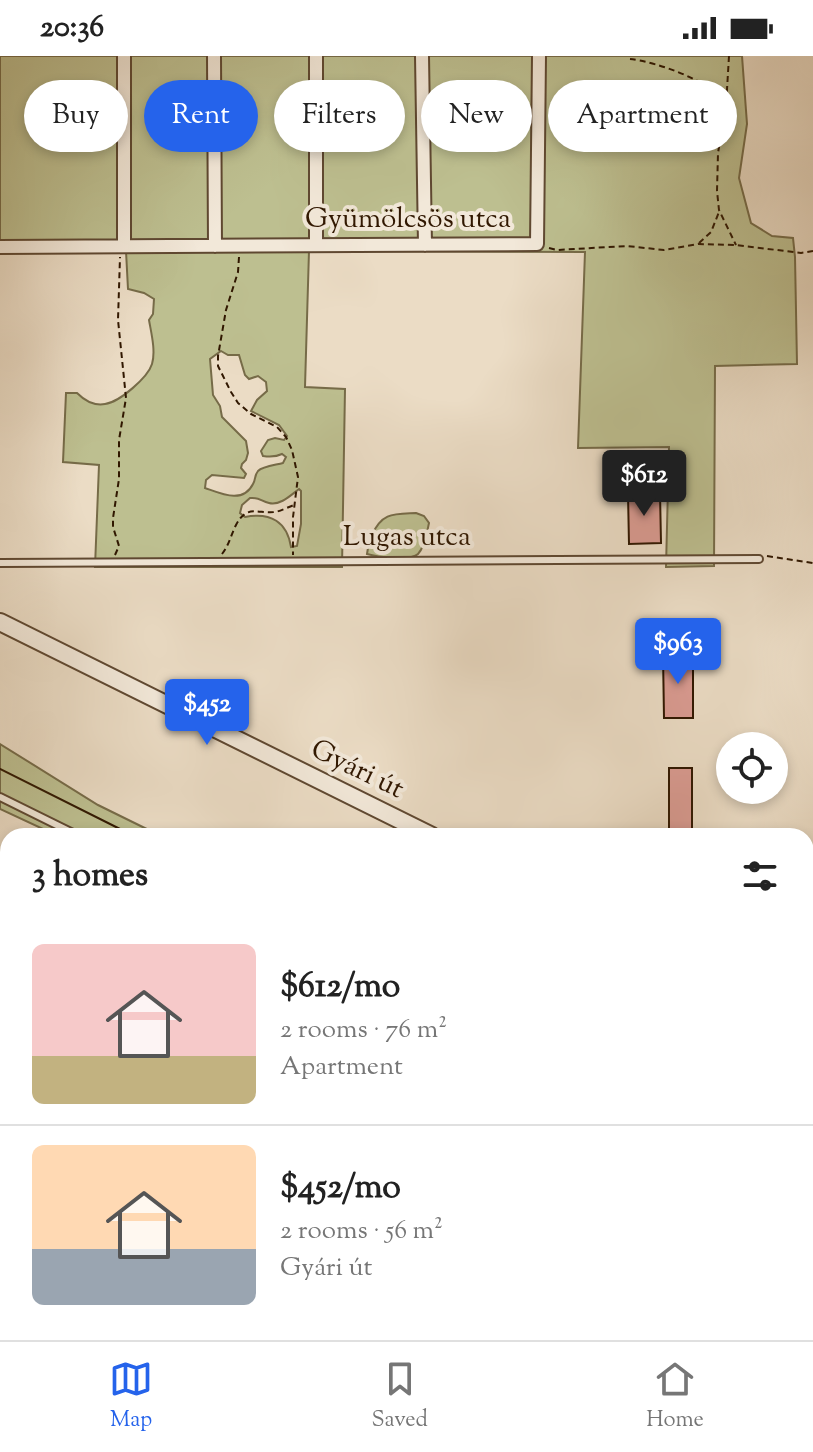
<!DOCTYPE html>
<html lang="en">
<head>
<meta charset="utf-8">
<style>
  :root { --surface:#fff; --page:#f2f2f2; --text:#222; --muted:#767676; --line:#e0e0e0; --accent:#2563eb }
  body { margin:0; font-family:"Sorts Mill Goudy",serif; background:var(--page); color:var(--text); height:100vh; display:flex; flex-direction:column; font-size:30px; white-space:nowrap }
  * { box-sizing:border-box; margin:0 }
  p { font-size:26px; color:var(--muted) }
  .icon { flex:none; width:44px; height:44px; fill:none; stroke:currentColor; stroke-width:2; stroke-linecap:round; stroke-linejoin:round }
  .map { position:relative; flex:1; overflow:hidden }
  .sheet { position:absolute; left:0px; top:772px; width:814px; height:512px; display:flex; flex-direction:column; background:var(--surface); border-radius:24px 24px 0 0; box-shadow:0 4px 12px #0003 }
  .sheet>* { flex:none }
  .banner { position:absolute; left:24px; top:24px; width:766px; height:72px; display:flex; gap:16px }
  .tools { position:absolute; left:716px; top:676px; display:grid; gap:16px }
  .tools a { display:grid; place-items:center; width:72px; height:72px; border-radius:50%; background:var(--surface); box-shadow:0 4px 12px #0003; font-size:40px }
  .price { position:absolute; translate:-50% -68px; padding:0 18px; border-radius:8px; background:var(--accent); color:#fff; font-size:26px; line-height:52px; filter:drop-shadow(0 2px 4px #0008) }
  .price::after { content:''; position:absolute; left:50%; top:48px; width:24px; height:18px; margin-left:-12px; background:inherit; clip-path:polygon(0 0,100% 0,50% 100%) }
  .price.on { background:#222; color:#fff }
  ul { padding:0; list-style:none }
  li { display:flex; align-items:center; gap:24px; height:200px; padding:0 32px }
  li+li { border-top:2px solid var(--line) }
  li span { display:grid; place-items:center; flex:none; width:224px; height:160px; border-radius:12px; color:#555 }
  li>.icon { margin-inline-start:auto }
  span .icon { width:96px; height:96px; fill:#fffc; stroke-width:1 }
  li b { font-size:34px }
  h2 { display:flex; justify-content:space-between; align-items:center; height:96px; padding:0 32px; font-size:34px }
  .pill { padding:0 28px; border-radius:36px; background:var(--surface); box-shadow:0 4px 12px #0003; font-size:28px; line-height:72px }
  .pill.on { background:var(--accent); color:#fff }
  .status { display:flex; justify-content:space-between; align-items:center; height:56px; padding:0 40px; background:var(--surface); direction:ltr }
  .status svg { height:22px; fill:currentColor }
  .menu { display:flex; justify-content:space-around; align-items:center; height:112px; border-top:2px solid var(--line); background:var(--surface); font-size:22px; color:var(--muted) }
  .menu a { display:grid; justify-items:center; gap:4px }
  .menu .on { color:var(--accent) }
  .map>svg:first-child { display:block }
  .green { fill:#bdbf90; stroke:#766b48; stroke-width:2; fill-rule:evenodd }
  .building { fill:#da9b92; stroke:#301700; stroke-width:2 }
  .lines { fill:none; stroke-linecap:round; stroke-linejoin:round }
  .service-casing { stroke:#5f4831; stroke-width:10 }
  .minor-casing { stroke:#5f4831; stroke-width:16 }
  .tertiary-casing { stroke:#5f4831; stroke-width:20 }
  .path { stroke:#301700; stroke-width:2; stroke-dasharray:6 4; stroke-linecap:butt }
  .service { stroke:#f2e8d9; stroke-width:6 }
  .minor { stroke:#f2e8d9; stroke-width:12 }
  .tertiary { stroke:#f2e8d9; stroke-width:16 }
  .tram { stroke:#301700; stroke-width:2 }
  .labels { text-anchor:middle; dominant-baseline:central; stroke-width:8; stroke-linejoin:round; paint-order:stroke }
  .street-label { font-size:28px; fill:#301700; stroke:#f2e8d9 }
</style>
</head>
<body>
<div class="status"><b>20:36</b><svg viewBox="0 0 49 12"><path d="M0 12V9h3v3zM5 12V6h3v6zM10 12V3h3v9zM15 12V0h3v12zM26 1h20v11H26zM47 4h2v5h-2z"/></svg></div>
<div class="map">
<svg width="813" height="1284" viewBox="0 0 813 1284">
  <rect width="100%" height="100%" fill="#ebdcc5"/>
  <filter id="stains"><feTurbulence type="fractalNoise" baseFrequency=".0025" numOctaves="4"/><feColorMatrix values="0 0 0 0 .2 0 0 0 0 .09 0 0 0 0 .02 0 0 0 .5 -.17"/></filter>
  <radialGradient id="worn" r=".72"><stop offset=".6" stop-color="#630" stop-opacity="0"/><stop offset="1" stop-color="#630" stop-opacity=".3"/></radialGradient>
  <path class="green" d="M0 0H742L747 68 739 122 751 167 772 180 793 182 795 201 797 308 715 310 714 510 666 511 669 391 578 392 585 196 309 195 305 331 345 333 342 511H95L99 409 63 406 66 337H77C84 344 94 350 105 348 120 346 148 321 152 308 156 295 151 276 149 264L153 258 154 243 144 237 128 233 126 195 0 194ZM221 295 228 299H239L245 319 249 323 258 320 266 326 267 335 257 344 251 355 279 369 287 380 284 384 275 382 268 384 261 395 263 400C270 401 276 401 282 398L286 401 283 407C276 409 263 410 258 415 254 420 256 423 253 428 243 448 222 438 205 432L206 424 212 419 244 422 246 418 241 412 242 408 246 404 248 397 246 385 222 361 220 350 213 339 210 303ZM299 433 301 435V468L297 490 291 491C287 466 271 456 245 461L240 457 242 449 250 442C259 441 261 445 269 447 280 450 291 439 299 433Z
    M416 457 424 460 429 467C427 476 425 491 418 498 411 505 377 501 367 498 368 491 369 485 372 479 382 456 394 458 416 457Z
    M0 688 98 749 161 780H58L0 753Z"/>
  <path class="building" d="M660 437 661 487 629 488 628 438Z
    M663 598H693V662H664Z
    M669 712H692V780H669Z
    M81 1276H122L133 1284H92Z
    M270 1276H486L502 1284H266Z"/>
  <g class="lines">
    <defs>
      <path id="service" d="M0 507 759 503
        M0 741 79 780
        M0 965 8 971
        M806 1082 813 1085
        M0 1251 8 1256
        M37 1276 49 1284
        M567 1276 583 1284
        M757 1276 769 1282
        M243 1284 247 1276"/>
      <path id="minor" d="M214 0 215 190
        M422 0 425 189
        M316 189V0
        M124 190V0
        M0 191 537 188 539 0"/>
      <path id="tertiary" d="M0 566 432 780
        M806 965 813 968"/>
    </defs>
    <use href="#service" class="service-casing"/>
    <use href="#minor" class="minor-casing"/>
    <use href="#tertiary" class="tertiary-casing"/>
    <path class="path" d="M729 0 726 50 718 97 717 135 719 154 736 189
      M630 3C656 6 710 24 724 47
      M699 187 711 176 719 156
      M549 192 557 194 627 190 664 194 698 188 736 189 801 197 813 195
      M239 201 238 216 226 254 218 300V310L231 336 238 347 251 358 277 371 286 381 292 394 298 421 293 461V499
      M222 498C229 489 231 479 236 469 247 448 258 458 275 456 281 455 288 451 294 449
      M115 499 119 490 113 471V462L119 423V384L126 342 118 264 120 201
      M767 500 813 507
      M806 813H813"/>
    <use href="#service" class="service"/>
    <use href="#minor" class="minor"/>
    <use href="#tertiary" class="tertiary"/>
    <path class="tram" d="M0 713 134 780
      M806 1114 813 1118
      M806 1130 813 1135"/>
  </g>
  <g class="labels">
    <g class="street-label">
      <text x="408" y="164">Gyümölcsös utca</text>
      <text x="407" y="482">Lugas utca</text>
      <text transform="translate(357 714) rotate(26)">Gyári út</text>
    </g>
  </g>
  <rect width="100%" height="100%" filter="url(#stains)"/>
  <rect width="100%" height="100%" fill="url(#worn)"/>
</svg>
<div class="tools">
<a><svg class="icon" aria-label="locate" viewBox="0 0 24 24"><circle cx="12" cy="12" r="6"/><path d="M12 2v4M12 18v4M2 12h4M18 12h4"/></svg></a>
</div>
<b class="price on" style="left:644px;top:462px">$612</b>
<b class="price" style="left:678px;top:630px">$963</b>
<b class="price" style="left:207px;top:691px">$452</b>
<div class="banner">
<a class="pill">Buy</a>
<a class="pill on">Rent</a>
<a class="pill">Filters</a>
<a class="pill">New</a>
<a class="pill">Apartment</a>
</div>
<section class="sheet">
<h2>3 homes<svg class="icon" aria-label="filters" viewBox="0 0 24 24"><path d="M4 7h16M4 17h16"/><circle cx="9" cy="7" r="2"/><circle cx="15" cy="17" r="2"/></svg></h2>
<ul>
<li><span style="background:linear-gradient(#f6c9c9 70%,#c2b280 0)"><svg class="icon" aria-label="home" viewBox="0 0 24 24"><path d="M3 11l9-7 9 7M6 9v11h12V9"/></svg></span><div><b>$612/mo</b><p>2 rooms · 76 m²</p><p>Apartment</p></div></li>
<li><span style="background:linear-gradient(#ffd9b3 65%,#9aa5b1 0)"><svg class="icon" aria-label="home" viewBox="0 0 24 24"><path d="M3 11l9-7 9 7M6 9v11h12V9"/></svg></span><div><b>$452/mo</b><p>2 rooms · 56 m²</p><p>Gyári út</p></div></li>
</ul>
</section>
</div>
<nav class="menu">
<a class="on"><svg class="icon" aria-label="map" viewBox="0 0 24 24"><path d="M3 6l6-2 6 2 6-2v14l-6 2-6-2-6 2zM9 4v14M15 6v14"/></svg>Map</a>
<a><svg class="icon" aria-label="saved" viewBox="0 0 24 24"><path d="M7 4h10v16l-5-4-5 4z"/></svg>Saved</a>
<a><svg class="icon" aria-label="home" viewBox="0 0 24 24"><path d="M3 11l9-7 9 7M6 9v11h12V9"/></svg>Home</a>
</nav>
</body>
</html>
